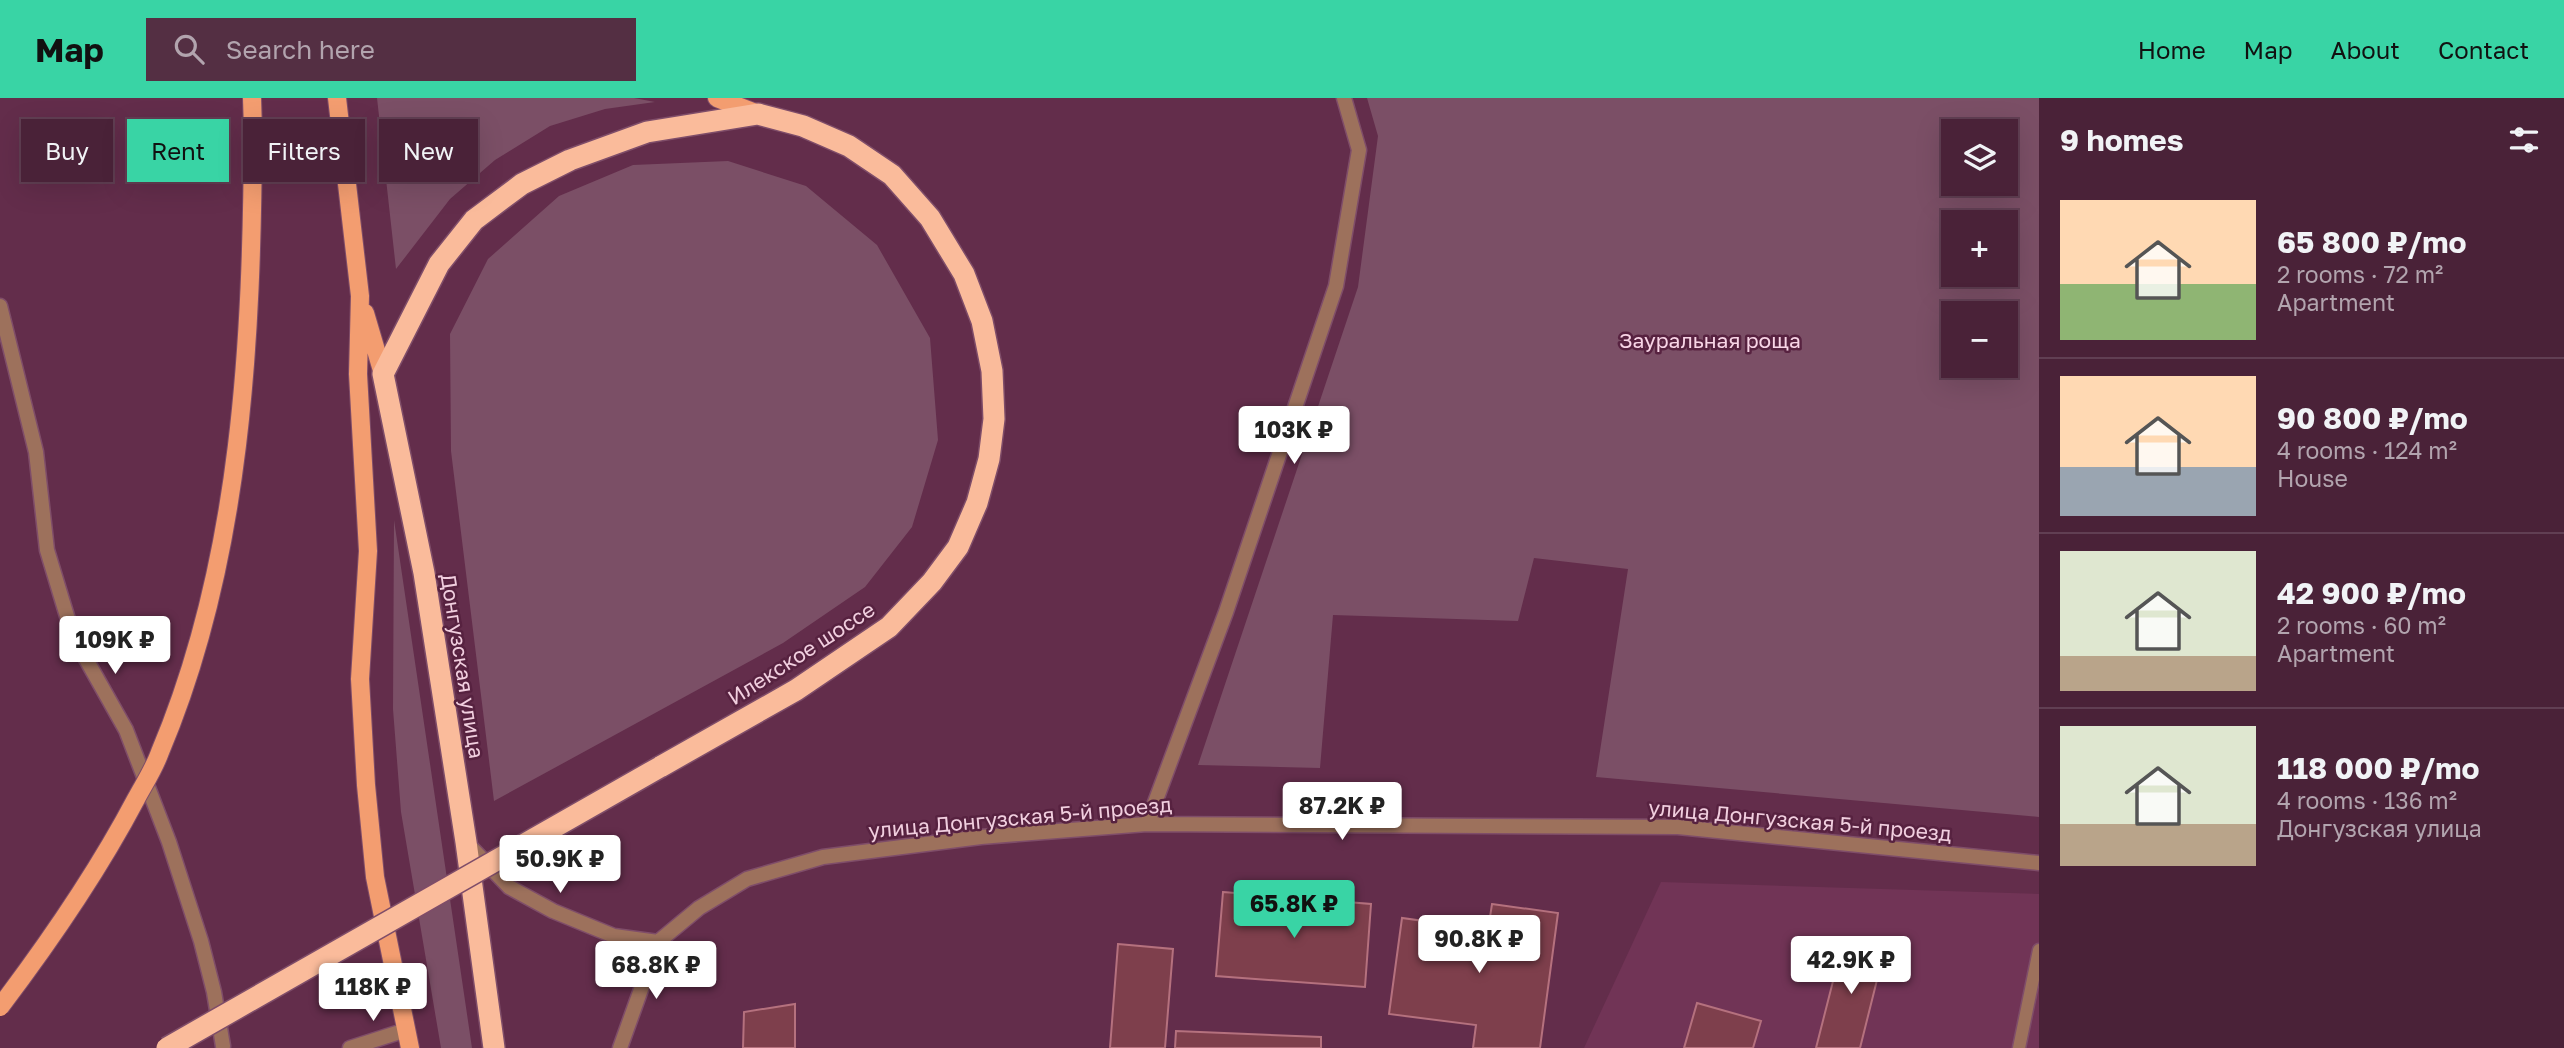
<!DOCTYPE html>
<html lang="en">
<head>
<meta charset="utf-8">
<style>
  :root { --surface:#4a2238; --page:#542f43; --text:#f1f3f6; --muted:#b2a4ae; --line:#613f53; --accent:#39d4a5 }
  body { margin:0; font-family:"Golos Text",sans-serif; background:var(--page); color:var(--text); height:100vh; display:flex; flex-direction:column; font-size:26px; white-space:nowrap }
  * { box-sizing:border-box; margin:0 }
  p { font-size:23px; color:var(--muted) }
  .icon { flex:none; width:38px; height:38px; fill:none; stroke:currentColor; stroke-width:2; stroke-linecap:round; stroke-linejoin:round }
  .map { position:relative; flex:1; overflow:hidden }
  .details { display:flex; flex-direction:column; background:var(--surface); width:525px }
  .details>* { flex:none }
  .guide { position:absolute; left:21px; top:21px; width:665px; height:63px; display:flex; gap:14px }
  .tools { position:absolute; left:1941px; top:21px; display:grid; gap:14px }
  .tools a { display:grid; place-items:center; width:77px; height:77px; border-radius:0px; background:var(--surface); box-shadow:0 7px 28px #0002,0 0 0 2px var(--line); font-size:35px }
  .price { position:absolute; translate:-50% -60px; padding:0 16px; border-radius:7px; background:#fff; color:#222; font-size:23px; line-height:46px; filter:drop-shadow(0 2px 4px #0008) }
  .price::after { content:''; position:absolute; left:50%; top:42px; width:21px; height:16px; margin-left:-10px; background:inherit; clip-path:polygon(0 0,100% 0,50% 100%) }
  .price.selected { background:var(--accent); color:#111 }
  ul { padding:0; list-style:none }
  li { display:flex; align-items:center; gap:21px; height:175px; padding:0 21px }
  li+li { border-top:2px solid var(--line) }
  li span { display:grid; place-items:center; flex:none; width:196px; height:140px; border-radius:0px; color:#555 }
  li>.icon { margin-inline-start:auto }
  span .icon { width:84px; height:84px; fill:#fffc; stroke-width:1 }
  li b { font-size:30px }
  h2 { display:flex; justify-content:space-between; align-items:center; height:84px; padding:0 21px; font-size:30px }
  .pill { padding:0 24px; border-radius:0px; background:var(--surface); box-shadow:0 7px 28px #0002,0 0 0 2px var(--line); font-size:24px; line-height:63px }
  .pill.selected { background:var(--accent); color:#111 }
  header { display:flex; align-items:center; gap:42px; box-sizing:border-box; height:98px; padding:0 35px; background:var(--accent); color:#111 }
  header strong { font-size:33px }
  nav { display:flex; gap:38px; margin-inline-start:auto; font-size:24px }
  .search { width:490px; height:63px; background:var(--page); display:flex; align-items:center; gap:18px; box-sizing:border-box; padding:0 24px; border-radius:0px; color:var(--muted); font-size:26px }
  main { display:flex; flex:1; min-height:0 }
  .map>svg:first-child { display:block }
  .built { fill:#713456 }
  .green { fill:#7b4f66; fill-rule:evenodd }
  .building { fill:#7e3f4c; stroke:#b5717e; stroke-width:2 }
  .lines { fill:none; stroke-linecap:round; stroke-linejoin:round }
  .lane-casing { stroke:#7f4d69; stroke-width:15 }
  .street-casing { stroke:#7f4d69; stroke-width:17 }
  .primary-casing { stroke:#7f4d69; stroke-width:20 }
  .highway-casing { stroke:#7f4d69; stroke-width:24 }
  .lane { stroke:#9d715c; stroke-width:12 }
  .street { stroke:#9d715c; stroke-width:14 }
  .primary { stroke:#f39d70; stroke-width:18 }
  .highway { stroke:#fabb9b; stroke-width:21 }
  .primary-bridge-casing { stroke:#7f4d69; stroke-width:20; stroke-linecap:butt }
  .highway-bridge-casing { stroke:#7f4d69; stroke-width:24; stroke-linecap:butt }
  .primary-bridge { stroke:#f39d70; stroke-width:18 }
  .highway-bridge { stroke:#fabb9b; stroke-width:21 }
  .labels { text-anchor:middle; dominant-baseline:central; stroke-width:5; stroke-linejoin:round; paint-order:stroke }
  .park-label { font-size:21px; fill:#f8d5e6; stroke:#572240 }
  .street-label { font-size:21px; fill:#f1cfdf; stroke:#572240 }
</style>
</head>
<body>
<header>
<strong>Map</strong>
<div class="search"><svg class="icon" aria-label="search" viewBox="0 0 24 24"><circle cx="10" cy="10" r="6"/><path d="M15 15l6 6"/></svg>Search here</div>
<nav><a>Home</a><a>Map</a><a>About</a><a>Contact</a></nav>
</header>
<main>
<div class="map">
<svg width="2039" height="950" viewBox="0 0 2039 950">
  <rect width="100%" height="100%" fill="#632d4b"/>
  <path class="built" d="M1661 784 2039 796V950H1584Z"/>
  <path class="green" d="M377 0H634L655 4 605 11 550 28 495 62 450 101 396 171Z
    M1367 0H2039V719L1596 679 1628 471 1534 460 1518 523 1333 517 1320 670 1198 667 1358 189 1378 38ZM2006 33V86H1953V33ZM2006 124V177H1953V124ZM2006 215V268H1953V215Z
    M728 63 806 88 877 147 930 240 938 342 912 429 865 489 783 545 494 703 451 353 450 236 488 161 559 98 633 67Z
    M394 422 472 950H441L401 714 393 611Z"/>
  <path class="building" d="M1223 794 1371 806 1365 889 1216 878Z
    M1492 806 1558 815 1540 950H1473L1476 927 1389 916 1402 820 1488 832Z
    M1844 840 1885 850 1860 950H1816Z
    M1118 846 1173 851 1165 950H1110Z
    M1697 905 1761 923 1753 950H1684Z
    M795 906V950H743L744 914Z
    M1176 933 1321 939V950H1175Z"/>
  <g class="lines">
    <defs>
      <path id="lane" d="M2019 950 2039 852"/>
      <path id="street" d="M0 208 36 354 47 452 73 538 126 632 169 744 201 843 214 894 223 948
        M1147 726 1226 514 1336 188 1359 52 1344 0
        M466 744 509 789 553 813 614 838 658 844
        M658 844 699 810 747 781 823 759 981 739 1147 726 1678 729 2039 765
        M350 950 406 932
        M620 950 658 844"/>
      <path id="primary" d="M252 0 253 32
        M337 0 360 198 358 276 368 453 360 581 366 687 375 779 410 950
        M717 0 758 16
        M365 215 383 276"/>
      <path id="highway" d="M494 950 466 744 424 475 383 276 439 166 474 122 522 86 570 62 647 34 758 16 803 28 849 48 892 77 930 120 964 176 982 223 992 273 994 321 989 361 977 405 958 449 932 484 889 529 796 592 660 669"/>
    </defs>
    <use href="#lane" class="lane-casing"/>
    <use href="#street" class="street-casing"/>
    <use href="#primary" class="primary-casing"/>
    <use href="#highway" class="highway-casing"/>
    <use href="#lane" class="lane"/>
    <use href="#street" class="street"/>
    <use href="#primary" class="primary"/>
    <use href="#highway" class="highway"/>
    <defs>
      <path id="primary-bridge" d="M0 909C50 843 97 775 136 701 144 686 154 671 160 654 242 460 252 240 253 32"/>
      <path id="highway-bridge" d="M167 950 660 669"/>
    </defs>
    <use href="#primary-bridge" class="primary-bridge-casing"/>
    <use href="#highway-bridge" class="highway-bridge-casing"/>
    <use href="#primary-bridge" class="primary-bridge"/>
    <use href="#highway-bridge" class="highway-bridge"/>
  </g>
  <g class="labels">
    <g class="park-label">
      <text x="1710" y="242">Зауральная роща</text>
    </g>
    <g class="street-label">
      <text transform="translate(801 555) rotate(-33)">Илекское шоссе</text>
      <text transform="translate(463 568) rotate(81)">Донгузская улица</text>
      <text transform="translate(1020 719) rotate(-5)">улица Донгузская 5-й проезд</text>
      <text transform="translate(1800 722) rotate(5)">улица Донгузская 5-й проезд</text>
    </g>
  </g>
</svg>
<div class="tools">
<a><svg class="icon" aria-label="layers" viewBox="0 0 24 24"><path d="M12 4l9 5-9 5-9-5zM3 14l9 5 9-5"/></svg></a>
<a>+</a>
<a>−</a>
</div>
<b class="price" style="left:1294px;top:368px">103K ₽</b>
<b class="price" style="left:115px;top:578px">109K ₽</b>
<b class="price" style="left:1342px;top:744px">87.2K ₽</b>
<b class="price" style="left:560px;top:797px">50.9K ₽</b>
<b class="price selected" style="left:1294px;top:842px">65.8K ₽</b>
<b class="price" style="left:1479px;top:877px">90.8K ₽</b>
<b class="price" style="left:1851px;top:898px">42.9K ₽</b>
<b class="price" style="left:656px;top:903px">68.8K ₽</b>
<b class="price" style="left:373px;top:925px">118K ₽</b>
<div class="guide">
<a class="pill">Buy</a>
<a class="pill selected">Rent</a>
<a class="pill">Filters</a>
<a class="pill">New</a>
</div>
</div>
<section class="details">
<h2>9 homes<svg class="icon" aria-label="filters" viewBox="0 0 24 24"><path d="M4 7h16M4 17h16"/><circle cx="9" cy="7" r="2"/><circle cx="15" cy="17" r="2"/></svg></h2>
<ul>
<li><span style="background:linear-gradient(#ffd9b3 60%,#8fb573 0)"><svg class="icon" aria-label="home" viewBox="0 0 24 24"><path d="M3 11l9-7 9 7M6 9v11h12V9"/></svg></span><div><b>65 800 ₽/mo</b><p>2 rooms · 72 m²</p><p>Apartment</p></div></li>
<li><span style="background:linear-gradient(#ffd9b3 65%,#9aa5b1 0)"><svg class="icon" aria-label="home" viewBox="0 0 24 24"><path d="M3 11l9-7 9 7M6 9v11h12V9"/></svg></span><div><b>90 800 ₽/mo</b><p>4 rooms · 124 m²</p><p>House</p></div></li>
<li><span style="background:linear-gradient(#dfe7d0 75%,#b9a48a 0)"><svg class="icon" aria-label="home" viewBox="0 0 24 24"><path d="M3 11l9-7 9 7M6 9v11h12V9"/></svg></span><div><b>42 900 ₽/mo</b><p>2 rooms · 60 m²</p><p>Apartment</p></div></li>
<li><span style="background:linear-gradient(#dfe7d0 70%,#b9a48a 0)"><svg class="icon" aria-label="home" viewBox="0 0 24 24"><path d="M3 11l9-7 9 7M6 9v11h12V9"/></svg></span><div><b>118 000 ₽/mo</b><p>4 rooms · 136 m²</p><p>Донгузская улица</p></div></li>
</ul>
</section>
</main>
</body>
</html>
